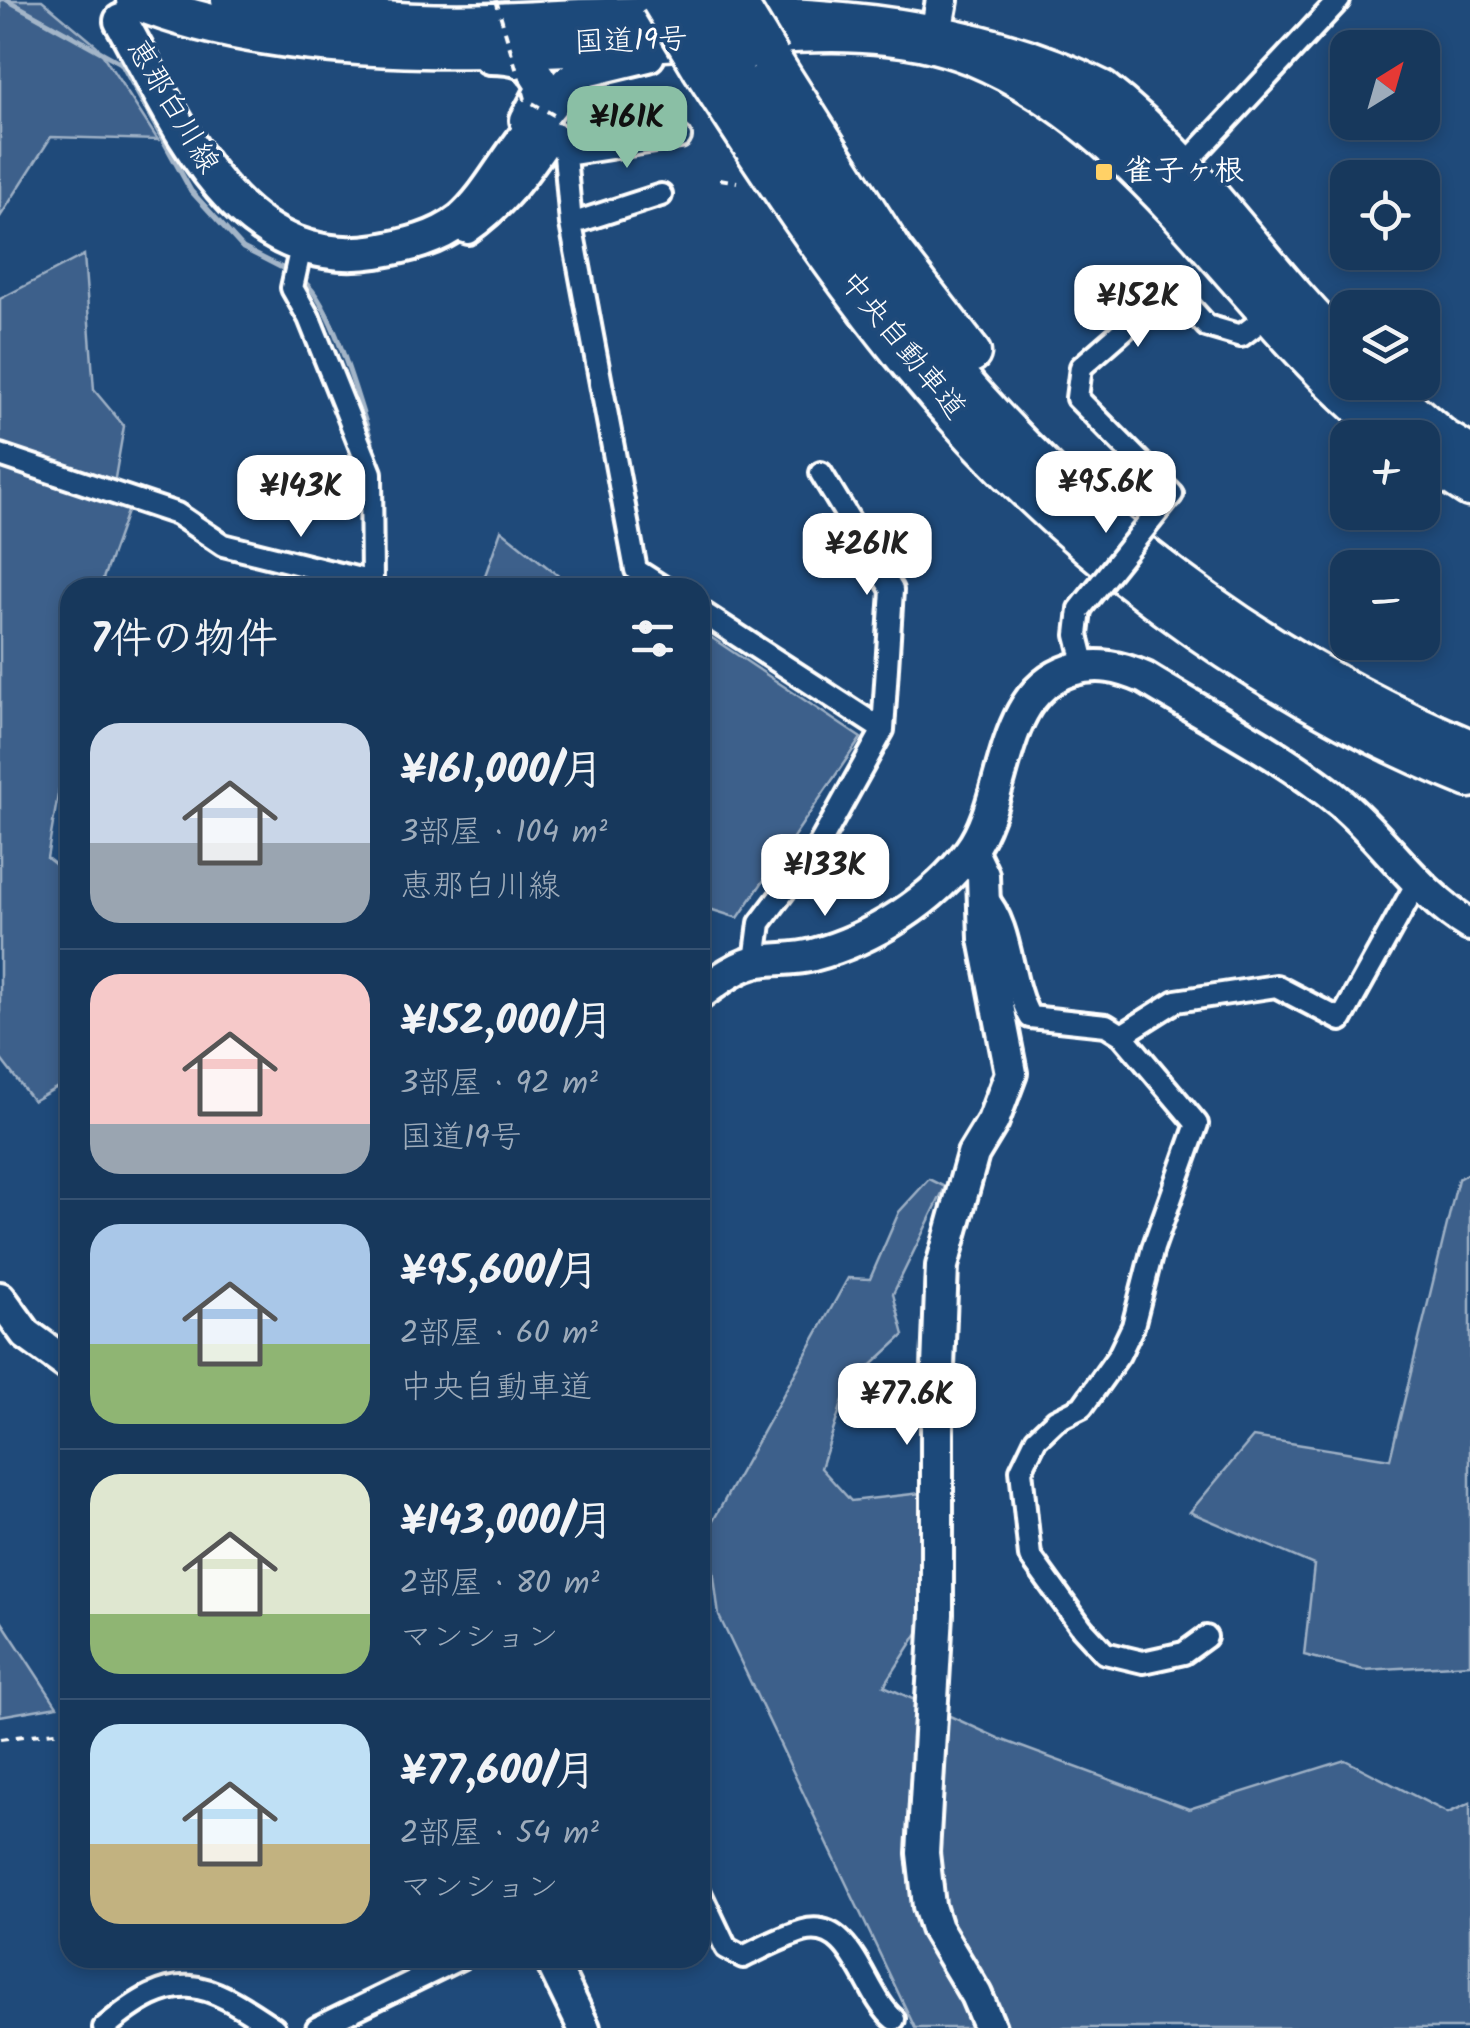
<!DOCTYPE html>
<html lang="ja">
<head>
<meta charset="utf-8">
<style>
  :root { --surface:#17385c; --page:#203f62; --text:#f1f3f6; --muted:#9eacbb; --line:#365272; --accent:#8abfa5 }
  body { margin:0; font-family:Kalam,"Klee One",sans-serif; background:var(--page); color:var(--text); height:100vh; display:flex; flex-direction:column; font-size:38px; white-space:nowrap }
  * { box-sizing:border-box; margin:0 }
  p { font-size:32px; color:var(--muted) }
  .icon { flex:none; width:55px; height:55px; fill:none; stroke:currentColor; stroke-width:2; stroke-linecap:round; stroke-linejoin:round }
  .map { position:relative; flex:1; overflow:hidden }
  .panel { position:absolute; left:60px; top:578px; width:650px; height:1390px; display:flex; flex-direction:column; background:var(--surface); border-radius:30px; box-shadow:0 5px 15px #0003,0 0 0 2px var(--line) }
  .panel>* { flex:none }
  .needle { width:65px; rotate:37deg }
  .fabs { position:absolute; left:1330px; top:30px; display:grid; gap:20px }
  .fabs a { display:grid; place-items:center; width:110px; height:110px; border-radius:20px; background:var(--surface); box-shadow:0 5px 15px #0003,0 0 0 2px var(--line); font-size:50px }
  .price { position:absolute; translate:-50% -85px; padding:0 22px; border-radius:20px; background:#fff; color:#222; font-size:32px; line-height:65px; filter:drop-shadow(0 2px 5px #0008) }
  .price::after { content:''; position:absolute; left:50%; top:60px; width:30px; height:22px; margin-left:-15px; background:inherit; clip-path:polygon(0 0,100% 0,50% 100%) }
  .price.active { background:var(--accent); color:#111 }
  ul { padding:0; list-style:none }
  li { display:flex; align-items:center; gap:30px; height:250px; padding:0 30px }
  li+li { border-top:2px solid var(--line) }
  li span { display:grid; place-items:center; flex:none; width:280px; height:200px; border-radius:30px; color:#555 }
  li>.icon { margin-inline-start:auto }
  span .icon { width:120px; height:120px; fill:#fffc; stroke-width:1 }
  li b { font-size:42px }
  h2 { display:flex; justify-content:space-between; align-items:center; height:120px; padding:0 30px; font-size:42px }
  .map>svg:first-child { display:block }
  .green { fill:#3c618b; stroke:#9eb0c5; stroke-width:2.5 }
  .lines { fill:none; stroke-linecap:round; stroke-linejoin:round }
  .stream { stroke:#a3b5c8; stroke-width:5 }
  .street-casing { stroke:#fff; stroke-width:28 }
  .secondary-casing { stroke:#fff; stroke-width:38 }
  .primary-casing { stroke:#fff; stroke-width:40 }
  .highway-casing { stroke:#fff; stroke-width:45 }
  .path { stroke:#fff; stroke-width:4; stroke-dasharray:8 8; stroke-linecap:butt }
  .street { stroke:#1f4a7a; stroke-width:20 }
  .secondary { stroke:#1f4a7a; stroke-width:30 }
  .primary { stroke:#1f4a7a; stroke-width:32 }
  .highway { stroke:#1f4a7a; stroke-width:38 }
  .street-bridge-casing { stroke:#fff; stroke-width:28; stroke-linecap:butt }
  .highway-bridge-casing { stroke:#fff; stroke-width:45; stroke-linecap:butt }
  .path-bridge { stroke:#fff; stroke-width:4; stroke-dasharray:8 8; stroke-linecap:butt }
  .street-bridge { stroke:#1f4a7a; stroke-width:20 }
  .highway-bridge { stroke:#1f4a7a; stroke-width:38 }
  .poi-dot { fill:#ffd166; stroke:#1f4a7a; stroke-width:4 }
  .labels { text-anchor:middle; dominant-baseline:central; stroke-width:8; stroke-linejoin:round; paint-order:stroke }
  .street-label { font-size:30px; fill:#fff; stroke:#1f4a7a }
  .poi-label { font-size:30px; font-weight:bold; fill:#fff; stroke:#1f4a7a; text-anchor:start }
</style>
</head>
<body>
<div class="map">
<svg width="1470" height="2028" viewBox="0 0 1470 2028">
  <rect width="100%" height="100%" fill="#1f4a7a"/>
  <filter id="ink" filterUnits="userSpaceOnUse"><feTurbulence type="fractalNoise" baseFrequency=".01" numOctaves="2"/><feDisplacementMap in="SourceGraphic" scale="20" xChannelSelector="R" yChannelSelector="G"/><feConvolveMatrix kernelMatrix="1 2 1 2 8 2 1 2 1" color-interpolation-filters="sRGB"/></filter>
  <g filter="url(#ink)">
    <path class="green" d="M0 0H42L97 46 158 140 51 137 0 217Z
      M84 255 94 390 124 426 115 478 128 509 100 587 70 588V726L47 858 70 876V1080L33 1101 0 1058V299Z
      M501 530 561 578 637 587H481Z
      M700 630 861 738 738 918 700 906Z
      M1470 1172V1664L1364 1670 1304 1655 1314 1565 1190 1512 1253 1437 1390 1459 1458 1179Z
      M929 1179 945 1187 893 1294 904 1335 847 1388 821 1468 851 1501 922 1493 920 1630 884 1686 1000 1739 1189 1809 1345 1760 1448 1813 1470 1803V2028H915L719 1616 708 1530 848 1278 870 1279 899 1212Z
      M0 1619 57 1706 0 1716Z"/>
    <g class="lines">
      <path class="stream" d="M7 0 121 63 191 191 243 248 290 272
        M299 278C332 297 359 404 372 442"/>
      <defs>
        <path id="street" d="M565 155 680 137
          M1184 166 1339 0
          M571 224 636 570 664 588
          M452 228 468 233C507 206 530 173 556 134L565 155 571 224 661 195
          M0 455 177 514 223 545 372 582 371 473 309 318 292 288 301 247
          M1172 494 1077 398 1081 367 1143 313 1177 293 1207 326 1241 336 1271 313
          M1080 609 1077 635 1085 667
          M700 611 883 730
          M986 897C1014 928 1009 980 1030 1017L1106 1025 1122 1035 1197 1124 1153 1248 1133 1326 1119 1355 1082 1407 1056 1420 1036 1439 1021 1470 1030 1556 1082 1628 1105 1653 1143 1662 1184 1653 1206 1637
          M755 961 760 923 819 845 883 730 892 590 821 473
          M1122 1035 1176 1001 1276 986 1341 1020 1418 881
          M700 1893 726 1948 743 1957C762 1948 782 1937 803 1931 853 1917 864 1995 894 2019
          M104 2028C176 1967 202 1979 274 2028
          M317 2028 461 1958"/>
        <path id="secondary" d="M934 44 942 0
          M971 850 983 875 985 939 1011 1073 993 1121 973 1154 942 1266 937 1393V1614L923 1853 929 1906 936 1928 976 1995 990 2028
          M700 994C717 981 739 964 760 961 777 958 796 960 813 955 873 939 934 900 970 851 1009 798 997 694 1071 670 1098 662 1120 667 1145 678 1210 718 1282 754 1341 803 1386 841 1419 895 1470 925
          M0 1298 26 1334 70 1366
          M550 1958 584 2028"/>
        <path id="primary" d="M121 21C178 122 234 273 377 251 406 246 437 239 461 220 484 200 499 172 517 148 533 126 550 104 568 82L586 70 648 55
          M490 57C519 57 531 61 544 88L527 120"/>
        <path id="highway" d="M136 0C293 65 529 49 697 39 789 34 887 20 974 56 1156 132 1247 323 1398 438
          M231 0C312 18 411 26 494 23 697 13 924 0 1101 90 1198 164 1261 270 1348 354
          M770 58 893 252 971 353
          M735 61C810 176 885 297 978 400 1111 548 1286 673 1470 749
          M702 68C767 169 835 272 911 364 1059 545 1254 690 1470 778
          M1376 382 1443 439 1470 455
          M1422 456 1470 487"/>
      </defs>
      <use href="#street" class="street-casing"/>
      <use href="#secondary" class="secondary-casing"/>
      <use href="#primary" class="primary-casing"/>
      <use href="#highway" class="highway-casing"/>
      <path class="path" d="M720 179 737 182
        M0 1739 70 1730"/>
      <use href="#street" class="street"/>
      <use href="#secondary" class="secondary"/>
      <use href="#primary" class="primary"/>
      <use href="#highway" class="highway"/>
      <defs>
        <path id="street-bridge" d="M1080 609 1172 494"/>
        <path id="highway-bridge" d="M661 0 702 68
          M696 0 735 61
          M735 0 770 58"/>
      </defs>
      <use href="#street-bridge" class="street-bridge-casing"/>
      <use href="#highway-bridge" class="highway-bridge-casing"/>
      <path class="path-bridge" d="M496 0 525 99 563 120"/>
      <use href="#street-bridge" class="street-bridge"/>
      <use href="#highway-bridge" class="highway-bridge"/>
    </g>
  </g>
  <rect class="poi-dot" x="1094" y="162" width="20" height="20" rx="5"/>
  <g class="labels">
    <g class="street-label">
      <text transform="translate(631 42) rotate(-2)">国道19号</text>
      <text transform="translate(172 107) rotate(59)">恵那白川線</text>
      <text transform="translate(902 346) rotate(51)">中央自動車道</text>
    </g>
    <g class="poi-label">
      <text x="1124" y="172">雀子ヶ根</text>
    </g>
  </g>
</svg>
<div class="fabs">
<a><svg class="needle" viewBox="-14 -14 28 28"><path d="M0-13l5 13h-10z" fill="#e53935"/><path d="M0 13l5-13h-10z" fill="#9eacbb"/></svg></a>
<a><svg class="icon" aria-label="locate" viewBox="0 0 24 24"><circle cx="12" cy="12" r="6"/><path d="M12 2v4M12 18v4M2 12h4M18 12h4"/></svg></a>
<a><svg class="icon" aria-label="layers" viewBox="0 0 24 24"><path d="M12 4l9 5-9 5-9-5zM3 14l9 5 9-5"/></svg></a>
<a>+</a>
<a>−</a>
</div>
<b class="price active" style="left:627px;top:171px">¥161K</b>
<b class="price" style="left:1138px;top:350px">¥152K</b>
<b class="price" style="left:1106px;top:536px">¥95.6K</b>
<b class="price" style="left:301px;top:540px">¥143K</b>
<b class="price" style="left:867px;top:598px">¥261K</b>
<b class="price" style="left:825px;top:919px">¥133K</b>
<b class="price" style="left:907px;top:1448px">¥77.6K</b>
<section class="panel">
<h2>7件の物件<svg class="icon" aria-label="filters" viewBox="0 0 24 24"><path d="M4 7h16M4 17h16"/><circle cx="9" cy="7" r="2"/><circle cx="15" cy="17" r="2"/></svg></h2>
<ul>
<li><span style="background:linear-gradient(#c9d6e8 60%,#9aa5b1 0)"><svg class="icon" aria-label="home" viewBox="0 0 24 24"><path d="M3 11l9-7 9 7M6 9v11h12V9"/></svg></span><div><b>¥161,000/月</b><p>3部屋 · 104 m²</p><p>恵那白川線</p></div></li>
<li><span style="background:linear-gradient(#f6c9c9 75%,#9aa5b1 0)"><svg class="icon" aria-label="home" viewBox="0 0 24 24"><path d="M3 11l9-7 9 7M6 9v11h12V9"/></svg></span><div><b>¥152,000/月</b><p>3部屋 · 92 m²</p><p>国道19号</p></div></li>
<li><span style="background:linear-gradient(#a9c7e8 60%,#8fb573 0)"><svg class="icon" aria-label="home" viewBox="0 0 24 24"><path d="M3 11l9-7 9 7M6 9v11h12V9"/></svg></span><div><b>¥95,600/月</b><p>2部屋 · 60 m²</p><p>中央自動車道</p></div></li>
<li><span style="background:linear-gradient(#dfe7d0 70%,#8fb573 0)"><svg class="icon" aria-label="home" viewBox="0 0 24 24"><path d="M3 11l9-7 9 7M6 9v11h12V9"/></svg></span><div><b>¥143,000/月</b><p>2部屋 · 80 m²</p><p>マンション</p></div></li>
<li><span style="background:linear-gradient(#bfe0f5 60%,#c2b280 0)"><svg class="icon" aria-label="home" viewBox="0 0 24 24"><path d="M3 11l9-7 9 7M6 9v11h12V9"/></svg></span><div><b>¥77,600/月</b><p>2部屋 · 54 m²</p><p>マンション</p></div></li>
</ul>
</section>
</div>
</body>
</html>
